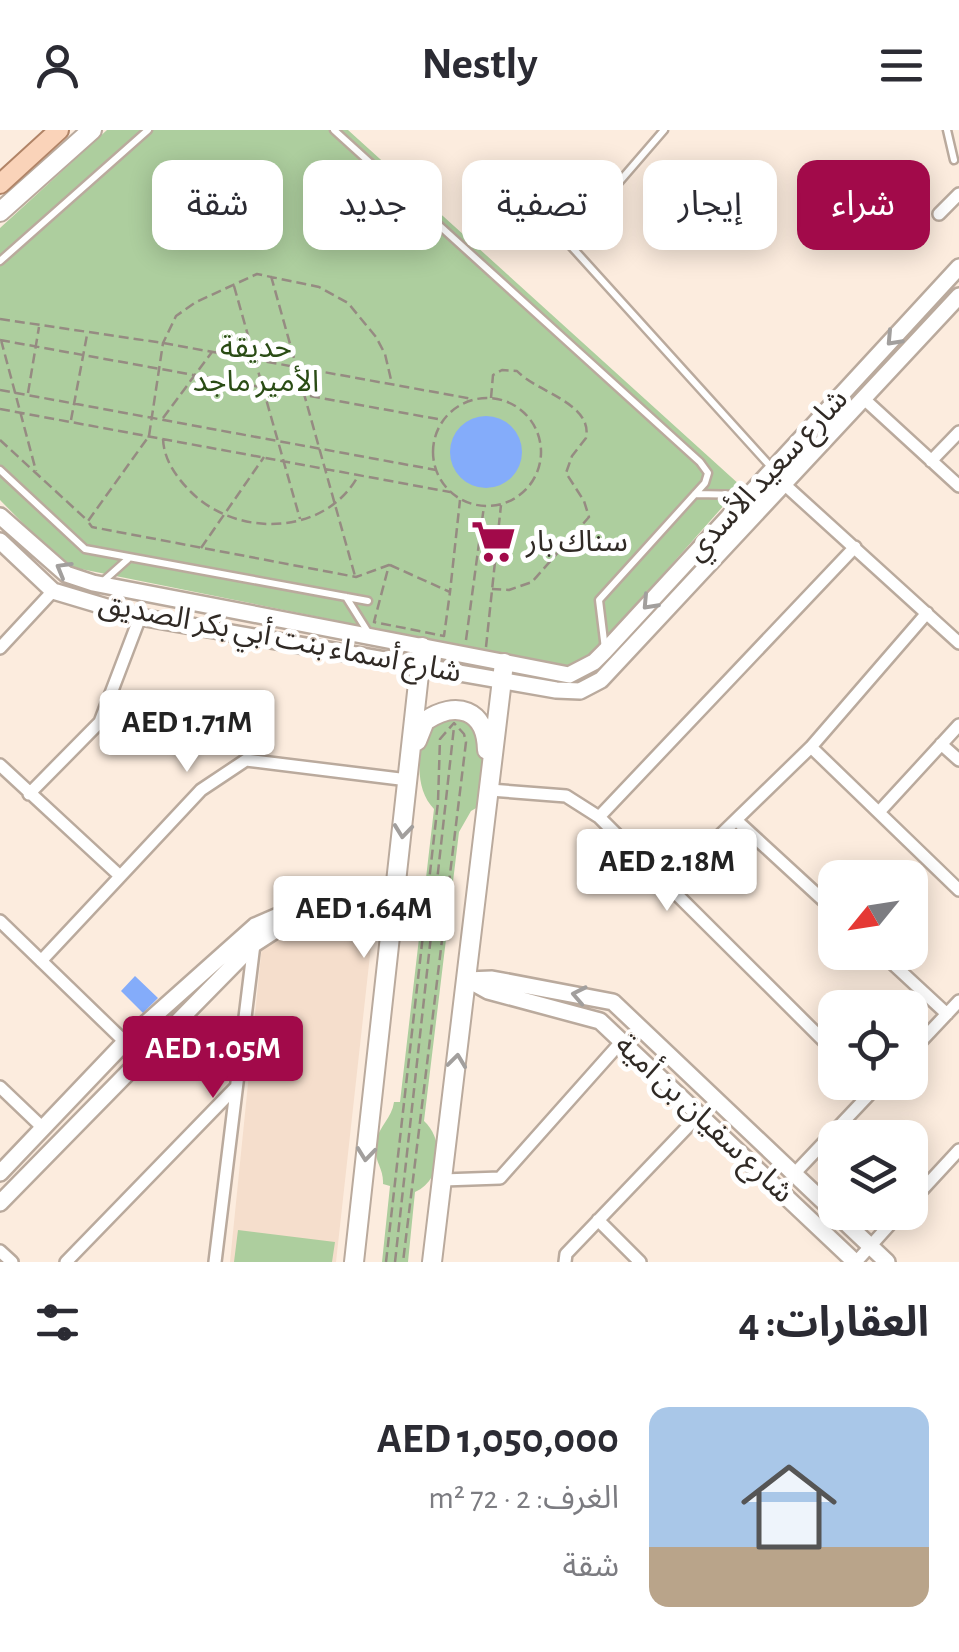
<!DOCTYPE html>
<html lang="ar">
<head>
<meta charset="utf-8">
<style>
  :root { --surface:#fff; --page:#f7f7f7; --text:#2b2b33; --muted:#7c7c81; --accent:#a20a4a }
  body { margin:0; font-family:"Alegreya Sans","Noto Sans Arabic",sans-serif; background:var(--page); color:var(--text); direction:rtl; height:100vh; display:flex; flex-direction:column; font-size:38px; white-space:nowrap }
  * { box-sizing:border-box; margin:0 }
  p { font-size:32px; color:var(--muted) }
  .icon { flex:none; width:55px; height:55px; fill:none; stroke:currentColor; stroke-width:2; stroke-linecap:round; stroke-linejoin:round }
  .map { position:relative; height:1132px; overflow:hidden; direction:ltr }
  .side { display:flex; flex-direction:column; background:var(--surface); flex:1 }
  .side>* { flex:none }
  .banner { position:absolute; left:30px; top:30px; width:900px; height:90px; direction:rtl; display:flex; gap:20px }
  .needle { width:65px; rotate:240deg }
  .tools { position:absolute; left:818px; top:730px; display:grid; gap:20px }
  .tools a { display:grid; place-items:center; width:110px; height:110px; border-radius:20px; background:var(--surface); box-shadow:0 5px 25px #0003; font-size:50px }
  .price { position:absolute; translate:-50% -85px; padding:0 22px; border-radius:10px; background:#fff; color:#222; font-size:32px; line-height:65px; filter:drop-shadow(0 2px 5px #0008) }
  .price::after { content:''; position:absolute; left:50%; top:60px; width:30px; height:22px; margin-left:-15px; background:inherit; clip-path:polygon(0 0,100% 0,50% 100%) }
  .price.selected { background:var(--accent); color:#fff }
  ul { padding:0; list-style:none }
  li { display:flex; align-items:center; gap:30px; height:250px; padding:0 30px }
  li span { display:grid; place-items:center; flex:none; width:280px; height:200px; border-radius:20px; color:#555 }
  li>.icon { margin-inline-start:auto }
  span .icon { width:120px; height:120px; fill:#fffc; stroke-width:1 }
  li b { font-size:42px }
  h2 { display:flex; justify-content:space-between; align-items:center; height:120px; padding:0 30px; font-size:42px }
  .chip { padding:0 35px; border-radius:20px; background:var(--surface); box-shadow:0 5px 25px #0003; font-size:35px; line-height:90px }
  .chip.selected { background:var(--accent); color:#fff }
  header { display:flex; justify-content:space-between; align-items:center; height:130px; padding:0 30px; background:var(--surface); font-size:45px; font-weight:700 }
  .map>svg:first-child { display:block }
  .built { fill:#f5decc }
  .green { fill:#adce9e }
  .water { fill:#84acfa }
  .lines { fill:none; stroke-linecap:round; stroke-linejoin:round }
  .service-casing { stroke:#baaa9d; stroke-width:11 }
  .minor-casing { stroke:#baaa9d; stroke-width:16 }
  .tertiary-casing { stroke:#baaa9d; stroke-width:20 }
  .secondary-casing { stroke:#baaa9d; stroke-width:22 }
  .primary-casing { stroke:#b18467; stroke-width:22 }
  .path { stroke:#968b82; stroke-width:2.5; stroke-dasharray:10 5; stroke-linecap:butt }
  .service { stroke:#fff; stroke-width:6 }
  .minor { stroke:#fff; stroke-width:11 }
  .tertiary { stroke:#fff; stroke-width:15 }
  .secondary { stroke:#fff; stroke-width:18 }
  .primary { stroke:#fad3b9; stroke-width:18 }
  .oneway { stroke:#a29f9d }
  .labels { text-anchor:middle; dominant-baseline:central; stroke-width:10; stroke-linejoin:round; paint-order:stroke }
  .park-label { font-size:30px; fill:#2a4c15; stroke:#fff }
  .street-label { font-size:30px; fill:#302a25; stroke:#fff }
  .poi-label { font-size:30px; fill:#302a25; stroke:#fff; text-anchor:start }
</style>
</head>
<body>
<header><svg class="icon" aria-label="menu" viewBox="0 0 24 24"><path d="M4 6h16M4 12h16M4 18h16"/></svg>Nestly<svg class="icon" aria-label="person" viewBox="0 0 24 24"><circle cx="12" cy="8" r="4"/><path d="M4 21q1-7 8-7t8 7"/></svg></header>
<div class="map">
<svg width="959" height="1132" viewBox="0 0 959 1132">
  <rect width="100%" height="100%" fill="#fcecde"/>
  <path class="built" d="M294 802 372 807 336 1132H230L262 815Z"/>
  <path class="green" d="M107 0H348L741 356 589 528 566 537 76 438 56 427 0 370V98Z
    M468 585 485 607 478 677 471 681 459 702 424 991C445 1010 442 1050 415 1062L408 1132H382L390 1056 383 1054C384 1037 373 1032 376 1012 379 996 392 988 394 972H400L434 679C413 658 417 616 432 591Z
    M238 1100 335 1112 332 1132H234Z"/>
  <path class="water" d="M450 322a36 36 0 1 1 72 0a36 36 0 1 1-72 0Z
    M135 846 158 868 143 883 121 861Z"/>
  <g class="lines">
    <defs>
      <path id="service" d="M334 0 700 332 708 343 705 353 599 470 605 519
        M664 0 569 110 570 115 772 338
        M947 0 954 30
        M0 131 148 0
        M0 340 85 419 368 471
        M695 364 748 365
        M100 454 128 429
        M346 467 368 502"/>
      <path id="minor" d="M939 84 959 64
        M863 268 959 356
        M931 331 959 302
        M784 354 959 513
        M0 518 53 461
        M941 614 959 630
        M811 617 959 760
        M0 635 120 746
        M490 660 566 666 599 687 835 922
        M29 664 100 592 140 487
        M879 682 959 595
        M599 687 855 417
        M736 690 835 781
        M668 756 811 617 927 483
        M0 791 125 912
        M880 822 947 884
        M41 831 201 660 246 630 408 650
        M910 923 959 871
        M0 957 43 998
        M794 1044 881 952
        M443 1050 500 1048 621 912
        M910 1073 959 1020
        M598 1090 640 1132
        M0 1121 12 1132
        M66 1132 235 958
        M215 1132 254 814
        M565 1132 566 1124 699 985
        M856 1132 901 1082"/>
      <path id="tertiary" d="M0 386 66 444 93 453 569 545 594 532 605 521 959 137
        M0 411 53 461 140 487 556 560 580 561 601 550 959 166
        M467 850 492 849 613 872 887 1132
        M470 851 488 861 600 891 855 1132
        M0 1043 125 912 255 796 299 777 362 781 389 791
        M0 1073 254 814 285 794 313 791 361 796 392 793"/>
      <path id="secondary" d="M0 82 92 0
        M417 611 425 591C456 570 486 579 487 620
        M354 1132 422 517
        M432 1132 504 533"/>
      <path id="primary" d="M0 54 59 0"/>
    </defs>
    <use href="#service" class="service-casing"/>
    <use href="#minor" class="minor-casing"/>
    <use href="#tertiary" class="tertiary-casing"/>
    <use href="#secondary" class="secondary-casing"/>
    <use href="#primary" class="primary-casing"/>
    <path class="path" d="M271 146 355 446
      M234 156 300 389
      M0 189 163 213 473 269
      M0 210 443 290
      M1 210 36 341
      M0 260 436 340
      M28 263 39 197
      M433 322a54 54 0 1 1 108 0a54 54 0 1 1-108 0Z
      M491 268 493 245 502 240 517 241C538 263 593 273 586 308L572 326 566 343 584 371 589 387 532 452 509 460 492 459
      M0 279 450 362
      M163 288 212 222
      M71 290 87 205
      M163 309C164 330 176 347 191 362 237 408 325 406 358 346
      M0 310 88 391 149 306 163 213 176 186 196 172 257 144 319 157 348 173 376 207 385 224 392 254
      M89 393 92 397 356 447 389 435 374 492 444 506 450 462
      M201 418 264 327
      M390 435 450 462 460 370
      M466 510 484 376
      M486 517 501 375
      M386 1132 438 672 440 609 454 593 464 604 466 612 403 1132
      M395 1132 454 597"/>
    <use href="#service" class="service"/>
    <use href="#minor" class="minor"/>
    <use href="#tertiary" class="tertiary"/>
    <use href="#secondary" class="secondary"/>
    <use href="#primary" class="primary"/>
  </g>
  <defs><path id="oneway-chevron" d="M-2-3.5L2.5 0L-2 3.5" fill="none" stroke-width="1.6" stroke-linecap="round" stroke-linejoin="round" transform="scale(2.5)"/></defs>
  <g class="oneway">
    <use href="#oneway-chevron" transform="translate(893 209) rotate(133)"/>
    <use href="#oneway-chevron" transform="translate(63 439) rotate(-150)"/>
    <use href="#oneway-chevron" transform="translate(649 473) rotate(133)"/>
    <use href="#oneway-chevron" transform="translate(403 701) rotate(96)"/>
    <use href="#oneway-chevron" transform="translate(579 865) rotate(-169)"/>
    <use href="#oneway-chevron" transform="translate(457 931) rotate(-83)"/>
    <use href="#oneway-chevron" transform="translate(366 1024) rotate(96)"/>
  </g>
  <defs>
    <symbol id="supermarket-bare" viewBox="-9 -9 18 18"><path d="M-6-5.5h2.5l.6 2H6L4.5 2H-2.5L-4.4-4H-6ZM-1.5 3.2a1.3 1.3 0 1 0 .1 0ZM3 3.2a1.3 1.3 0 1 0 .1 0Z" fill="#a20a4a" stroke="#fff" stroke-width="2.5" paint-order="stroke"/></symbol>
  </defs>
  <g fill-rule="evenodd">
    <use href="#supermarket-bare" x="462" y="380" width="63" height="63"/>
  </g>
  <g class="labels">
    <g class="park-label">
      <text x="256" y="218">حديقة<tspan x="256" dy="34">الأمير ماجد</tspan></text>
    </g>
    <g class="street-label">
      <text transform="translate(767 345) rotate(-47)">شارع سعيد الأسدي</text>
      <text transform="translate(280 508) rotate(11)">شارع أسماء بنت أبي بكر الصديق</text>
      <text transform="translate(704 989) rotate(43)">شارع سفيان بن أمية</text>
    </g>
    <g class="poi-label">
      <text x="526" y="412">سناك بار</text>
    </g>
  </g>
</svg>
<div class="tools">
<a><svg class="needle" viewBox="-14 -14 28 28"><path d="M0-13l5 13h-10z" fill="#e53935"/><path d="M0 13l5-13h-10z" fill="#7c7c81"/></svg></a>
<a><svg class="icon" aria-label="locate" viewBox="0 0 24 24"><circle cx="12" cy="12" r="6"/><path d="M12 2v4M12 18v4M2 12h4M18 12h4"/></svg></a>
<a><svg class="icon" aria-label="layers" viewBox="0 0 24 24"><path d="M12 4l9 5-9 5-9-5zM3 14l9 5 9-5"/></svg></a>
</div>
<b class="price" style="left:187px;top:645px">AED 1.71M</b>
<b class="price" style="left:667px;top:784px">AED 2.18M</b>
<b class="price" style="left:364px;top:831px">AED 1.64M</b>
<b class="price selected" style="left:213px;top:971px">AED 1.05M</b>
<div class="banner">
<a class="chip selected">شراء</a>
<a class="chip">إيجار</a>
<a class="chip">تصفية</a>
<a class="chip">جديد</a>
<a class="chip">شقة</a>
</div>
</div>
<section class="side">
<h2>العقارات: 4<svg class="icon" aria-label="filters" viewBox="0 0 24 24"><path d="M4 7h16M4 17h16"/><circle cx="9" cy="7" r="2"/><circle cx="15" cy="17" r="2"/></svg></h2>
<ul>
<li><span style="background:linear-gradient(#a9c7e8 70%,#b9a48a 0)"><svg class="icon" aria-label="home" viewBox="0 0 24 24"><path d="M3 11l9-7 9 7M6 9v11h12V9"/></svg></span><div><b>AED 1,050,000</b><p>الغرف: 2 · 72 m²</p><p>شقة</p></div></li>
</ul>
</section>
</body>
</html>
